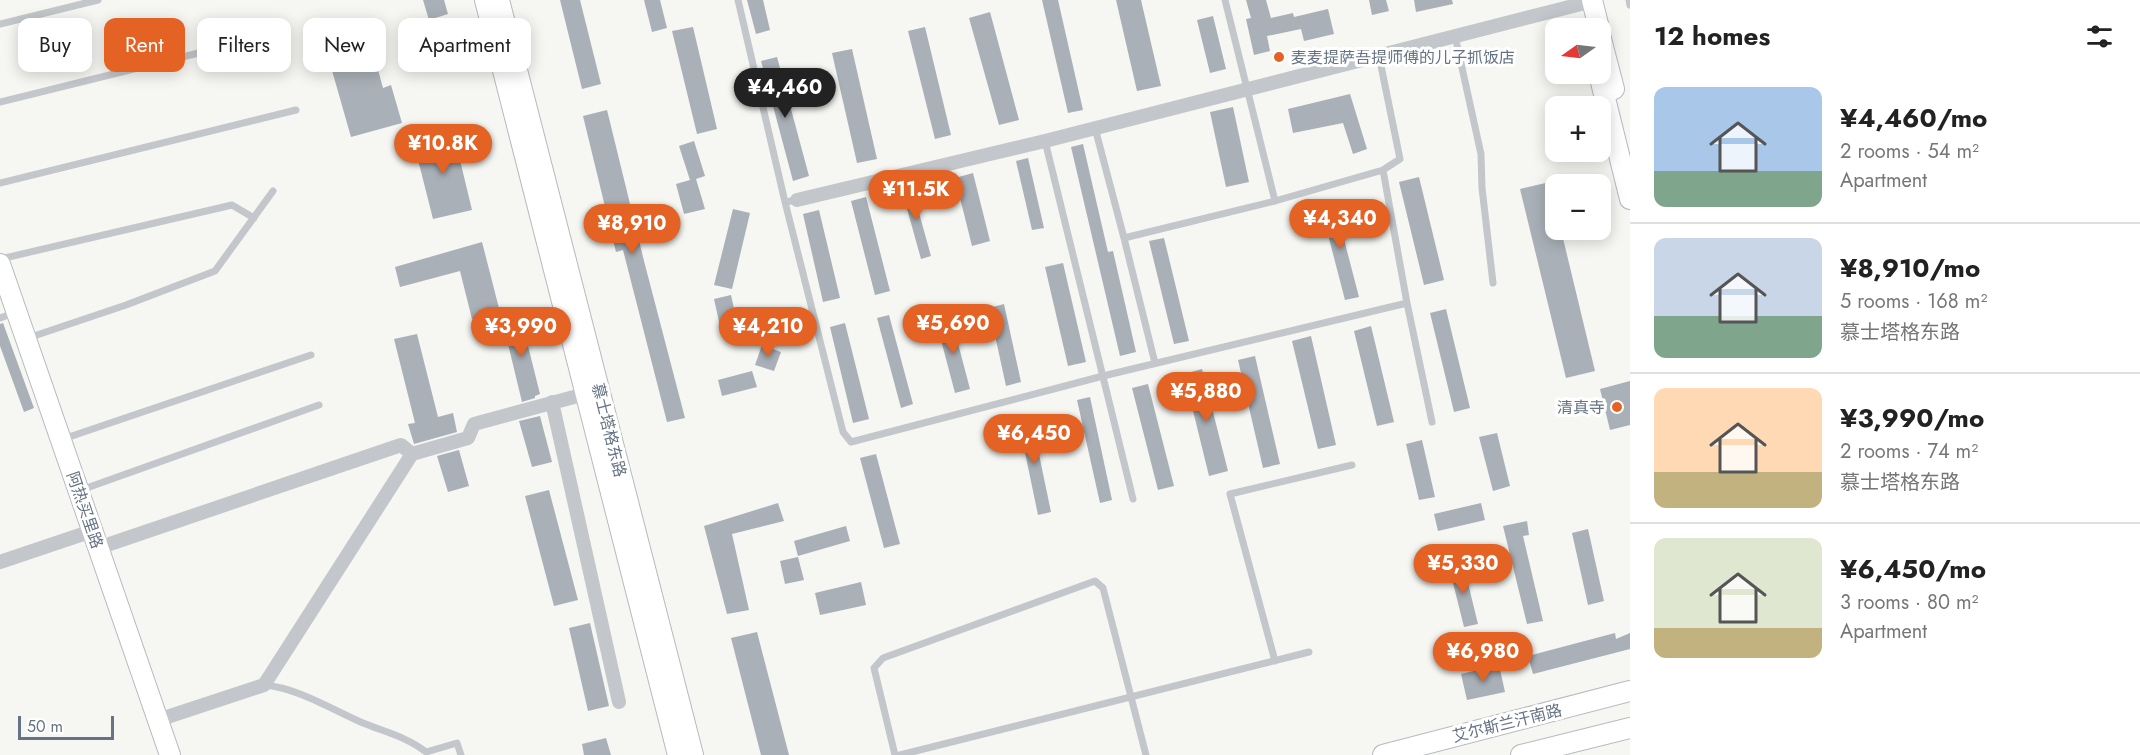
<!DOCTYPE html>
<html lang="en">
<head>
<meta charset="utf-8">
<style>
  :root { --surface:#fff; --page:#f2f2f2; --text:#222; --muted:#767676; --line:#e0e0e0; --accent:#e46224 }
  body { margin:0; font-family:Jost,"Noto Sans SC",sans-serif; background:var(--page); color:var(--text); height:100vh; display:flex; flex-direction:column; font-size:22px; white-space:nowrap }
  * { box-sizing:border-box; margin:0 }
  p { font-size:20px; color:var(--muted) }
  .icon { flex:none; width:33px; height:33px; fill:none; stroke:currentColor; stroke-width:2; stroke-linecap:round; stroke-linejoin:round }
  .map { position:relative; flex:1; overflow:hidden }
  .drawer { display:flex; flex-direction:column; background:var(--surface); width:510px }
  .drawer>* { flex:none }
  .guide { position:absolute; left:18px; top:18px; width:570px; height:54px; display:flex; gap:12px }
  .needle { width:39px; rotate:256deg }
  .buttons { position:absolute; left:1545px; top:18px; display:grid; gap:12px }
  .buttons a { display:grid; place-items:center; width:66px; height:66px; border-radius:12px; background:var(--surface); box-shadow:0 3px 15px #0003; font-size:30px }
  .scale { position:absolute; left:18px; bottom:15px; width:96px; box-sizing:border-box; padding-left:6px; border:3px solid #657384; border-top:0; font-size:16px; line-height:21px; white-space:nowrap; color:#657384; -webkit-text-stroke:4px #fff; paint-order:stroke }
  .price { position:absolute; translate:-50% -51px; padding:0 14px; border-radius:21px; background:var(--accent); color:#fff; font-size:20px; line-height:39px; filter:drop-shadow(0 2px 3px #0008) }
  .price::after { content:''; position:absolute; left:50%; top:36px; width:18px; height:14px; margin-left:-9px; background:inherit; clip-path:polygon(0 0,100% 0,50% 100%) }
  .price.selected { background:#222; color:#fff }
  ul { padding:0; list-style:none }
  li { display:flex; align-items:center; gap:18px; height:150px; padding:0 24px }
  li+li { border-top:2px solid var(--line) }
  li span { display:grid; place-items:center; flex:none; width:168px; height:120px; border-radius:12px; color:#555 }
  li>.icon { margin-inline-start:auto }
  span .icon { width:72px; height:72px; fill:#fffc; stroke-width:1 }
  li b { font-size:26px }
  h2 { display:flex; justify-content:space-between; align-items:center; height:72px; padding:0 24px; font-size:26px }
  .pill { padding:0 21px; border-radius:12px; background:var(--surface); box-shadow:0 3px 15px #0003; font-size:21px; line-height:54px }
  .pill.selected { background:var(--accent); color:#fff }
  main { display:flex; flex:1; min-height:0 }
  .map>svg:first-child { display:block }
  .building { fill:#a9b0b7 }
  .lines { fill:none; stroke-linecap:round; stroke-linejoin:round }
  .secondary-casing { stroke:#b6babf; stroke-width:22 }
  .lane { stroke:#c3c6ca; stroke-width:7 }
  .street { stroke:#c3c6ca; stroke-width:14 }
  .secondary { stroke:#fff; stroke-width:20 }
  .poi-dot { fill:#e46224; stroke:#fff; stroke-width:2 }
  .labels { text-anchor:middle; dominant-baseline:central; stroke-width:6; stroke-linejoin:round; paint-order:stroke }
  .poi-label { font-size:16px; fill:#657384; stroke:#fff; text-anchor:start }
  .street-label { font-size:16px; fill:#657384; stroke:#fff }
</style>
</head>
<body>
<main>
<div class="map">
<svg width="1630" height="755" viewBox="0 0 1630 755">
  <rect width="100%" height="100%" fill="#f6f6f2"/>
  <path class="building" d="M423 0H444L448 14 429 20Z
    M560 0H580L601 84 582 89Z
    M644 0H660L667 28 652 32Z
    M747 0H763L770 30 756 34Z
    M1042 0H1058L1083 110 1068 113Z
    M1116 0H1141L1161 86 1137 91Z
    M1246 0H1266L1271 18 1293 13 1294 17 1328 9 1334 34 1304 41 1301 29 1267 36 1270 51 1254 55 1246 19 1251 18Z
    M1369 0H1386L1389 11 1372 15Z
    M1414 0H1452L1453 4 1416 12Z
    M990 12 1019 120 999 125 969 18Z
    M1213 16 1226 69 1210 73 1197 20Z
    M693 27 717 129 697 134 672 31Z
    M925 27 951 135 935 139 908 31Z
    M372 48 383 88 391 85 402 123 351 137 329 60Z
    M852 49 877 159 857 163 832 53Z
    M777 57 809 176 793 181 761 61Z
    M1350 94 1367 149 1353 154 1343 123 1293 133 1288 109Z
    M1233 107 1249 182 1226 187 1210 112Z
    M607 110 644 261 685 418 667 422 623 250 616 252 583 116Z
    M453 131 472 210 433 219 413 140Z
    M694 141 705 176 696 179 705 209 684 214 676 184 690 180 679 146Z
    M1083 144 1108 252 1113 251 1136 352 1120 356 1071 147Z
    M1028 158 1044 228 1032 230 1016 161Z
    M973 173 990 241 972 246 955 178Z
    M1419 177 1444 280 1424 285 1399 182Z
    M1550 182 1556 207V230H1561L1595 371 1566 378 1520 189Z
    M911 184 931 256 921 259 901 187Z
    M866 197 890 291 875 295 851 201Z
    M1334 201 1359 297 1345 300 1320 204Z
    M733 209 750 213 732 289 714 285Z
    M819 210 840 298 823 302 803 214Z
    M1164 238 1189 341 1174 344 1149 241Z
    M482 242 500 312 472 319 460 271 400 287 395 267Z
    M1063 263 1086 362 1068 366 1045 267Z
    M731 295 737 322 720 326 714 299Z
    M1004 304 1021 382 1006 386 989 308Z
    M1446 309 1470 408 1454 412 1430 313Z
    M774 310 779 336 760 340 754 314Z
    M520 314 540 394 535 396V398L522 402 502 319Z
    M889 315 913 404 901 408 877 318Z
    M951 317 970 389 955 393 936 321Z
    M3 323 34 408 24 412 0 346V324Z
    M845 323 869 419 853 423 830 327Z
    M1371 326 1394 422 1377 426 1354 331Z
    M417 334 438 417 453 413 457 432 414 444 408 424 415 423 394 339Z
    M1311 336 1336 445 1318 449 1292 341Z
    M762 345 781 352 774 371 755 365Z
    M1255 356 1280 464 1263 468 1238 360Z
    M1202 369 1228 471 1209 476 1184 374Z
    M752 371 757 387 722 396 718 380Z
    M1630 381V425L1610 430 1600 389Z
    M1148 384 1174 486 1158 490 1132 388Z
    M1090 397 1112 500 1100 503 1077 400Z
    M540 416 552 462 532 467 519 421Z
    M1031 416 1051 512 1038 515 1018 419Z
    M1497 433 1510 486 1493 491 1479 437Z
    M1422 440 1435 497 1419 500 1406 444Z
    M459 450 469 486 448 492 437 456Z
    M876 454 900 544 884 548 860 458Z
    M549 490 578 600 554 606 525 496Z
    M778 503 784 521 732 534 749 610 727 614 704 526Z
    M1481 503 1485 520 1438 531 1434 514Z
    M1527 521 1529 535 1523 536 1543 621 1527 624 1503 526Z
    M846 526 850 541 798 556 794 541Z
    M1588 529 1604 601 1588 605 1572 533Z
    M798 557 804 580 785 584 780 561Z
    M1463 563 1478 624 1464 627 1449 567Z
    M861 582 866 605 820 615 815 593Z
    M590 623 609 706 588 711 569 628Z
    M757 632 789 755H761L731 638Z
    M1615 633 1616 639 1630 633V649L1533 674 1528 656Z
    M1499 665 1505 692 1467 700 1461 674Z
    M606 738 611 755H584L582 744Z"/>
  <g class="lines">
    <defs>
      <path id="secondary" d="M485 0 678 755
        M499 0 693 755
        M1592 0 1599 28
        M1600 35 1614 89
        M1599 74 1630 199
        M0 264 170 755
        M1383 755 1630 691
        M1521 755 1630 728"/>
    </defs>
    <use href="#secondary" class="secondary-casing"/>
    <path class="lane" d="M738 0 785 202
      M1225 0 1275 201 1383 170
      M1629 0 1630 5
      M0 24 98 0
      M1455 36 1481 154 1482 188 1493 283
      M1379 56 1400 159 1383 170 1407 303 1432 422
      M0 102 251 40
      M1095 128 1124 238 1275 201
      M1045 141 1133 499
      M0 183 296 110
      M797 200 785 202 843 432 851 442 1103 376 1407 303
      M1124 238 1155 363
      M0 259 232 205 254 218
      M0 318 14 313
      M28 338 126 305 215 271 273 191
      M63 439 311 355
      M81 490 319 405
      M1275 661 1230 494 1352 465
      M264 685C298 688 331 709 363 723 385 732 407 737 426 752L457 743 461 755
      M895 755 874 668 883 658 1095 581 1103 588 1146 755
      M900 755 1309 652"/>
    <path class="street" d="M797 200 1045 141 1581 4
      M552 402 619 702
      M98 548 401 445 412 454 468 438 474 424 585 394
      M0 562 92 531
      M158 720 264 685 412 454"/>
    <use href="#secondary" class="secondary"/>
  </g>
  <g class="poi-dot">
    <circle cx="1279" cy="57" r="6"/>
    <circle cx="1617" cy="407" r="6"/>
  </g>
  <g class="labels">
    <g class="poi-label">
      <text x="1291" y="57">麦麦提萨吾提师傅的儿子抓饭店</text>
      <text x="1605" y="407" text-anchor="end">清真寺</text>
    </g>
    <g class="street-label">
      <text transform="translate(609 430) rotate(76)">慕士塔格东路</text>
      <text transform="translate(85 510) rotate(71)">阿热买里路</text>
      <text transform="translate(1507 723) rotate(-14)">艾尔斯兰汗南路</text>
    </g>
  </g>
</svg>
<div class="buttons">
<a><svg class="needle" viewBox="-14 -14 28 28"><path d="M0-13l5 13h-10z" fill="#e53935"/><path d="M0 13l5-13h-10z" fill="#767676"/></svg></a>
<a>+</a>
<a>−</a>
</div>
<div class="scale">50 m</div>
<b class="price selected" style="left:785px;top:119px">¥4,460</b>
<b class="price" style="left:443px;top:175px">¥10.8K</b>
<b class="price" style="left:916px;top:221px">¥11.5K</b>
<b class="price" style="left:1340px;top:250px">¥4,340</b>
<b class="price" style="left:632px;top:255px">¥8,910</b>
<b class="price" style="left:953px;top:355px">¥5,690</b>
<b class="price" style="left:521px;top:358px">¥3,990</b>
<b class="price" style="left:768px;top:358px">¥4,210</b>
<b class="price" style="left:1206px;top:423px">¥5,880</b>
<b class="price" style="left:1034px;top:465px">¥6,450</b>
<b class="price" style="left:1463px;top:595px">¥5,330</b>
<b class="price" style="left:1483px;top:683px">¥6,980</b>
<div class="guide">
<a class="pill">Buy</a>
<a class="pill selected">Rent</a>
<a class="pill">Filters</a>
<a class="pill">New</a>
<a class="pill">Apartment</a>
</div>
</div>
<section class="drawer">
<h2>12 homes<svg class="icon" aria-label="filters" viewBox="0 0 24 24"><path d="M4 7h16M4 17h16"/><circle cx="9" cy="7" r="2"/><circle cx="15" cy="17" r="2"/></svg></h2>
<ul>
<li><span style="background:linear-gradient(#a9c7e8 70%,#7fa58c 0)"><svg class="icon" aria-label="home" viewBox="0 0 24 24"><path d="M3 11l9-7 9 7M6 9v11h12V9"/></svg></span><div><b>¥4,460/mo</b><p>2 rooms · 54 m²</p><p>Apartment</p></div></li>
<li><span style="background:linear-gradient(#c9d6e8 65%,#7fa58c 0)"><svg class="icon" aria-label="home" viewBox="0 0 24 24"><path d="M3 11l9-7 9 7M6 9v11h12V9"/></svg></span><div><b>¥8,910/mo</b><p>5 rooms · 168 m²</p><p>慕士塔格东路</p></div></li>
<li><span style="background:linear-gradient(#ffd9b3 70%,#c2b280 0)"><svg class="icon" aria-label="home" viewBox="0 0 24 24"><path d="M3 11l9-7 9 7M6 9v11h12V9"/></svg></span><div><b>¥3,990/mo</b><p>2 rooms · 74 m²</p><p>慕士塔格东路</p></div></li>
<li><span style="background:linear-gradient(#dfe7d0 75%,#c2b280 0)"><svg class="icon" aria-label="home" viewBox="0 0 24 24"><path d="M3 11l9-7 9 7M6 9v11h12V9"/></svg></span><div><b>¥6,450/mo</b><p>3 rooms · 80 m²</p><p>Apartment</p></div></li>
</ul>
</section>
</main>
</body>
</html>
